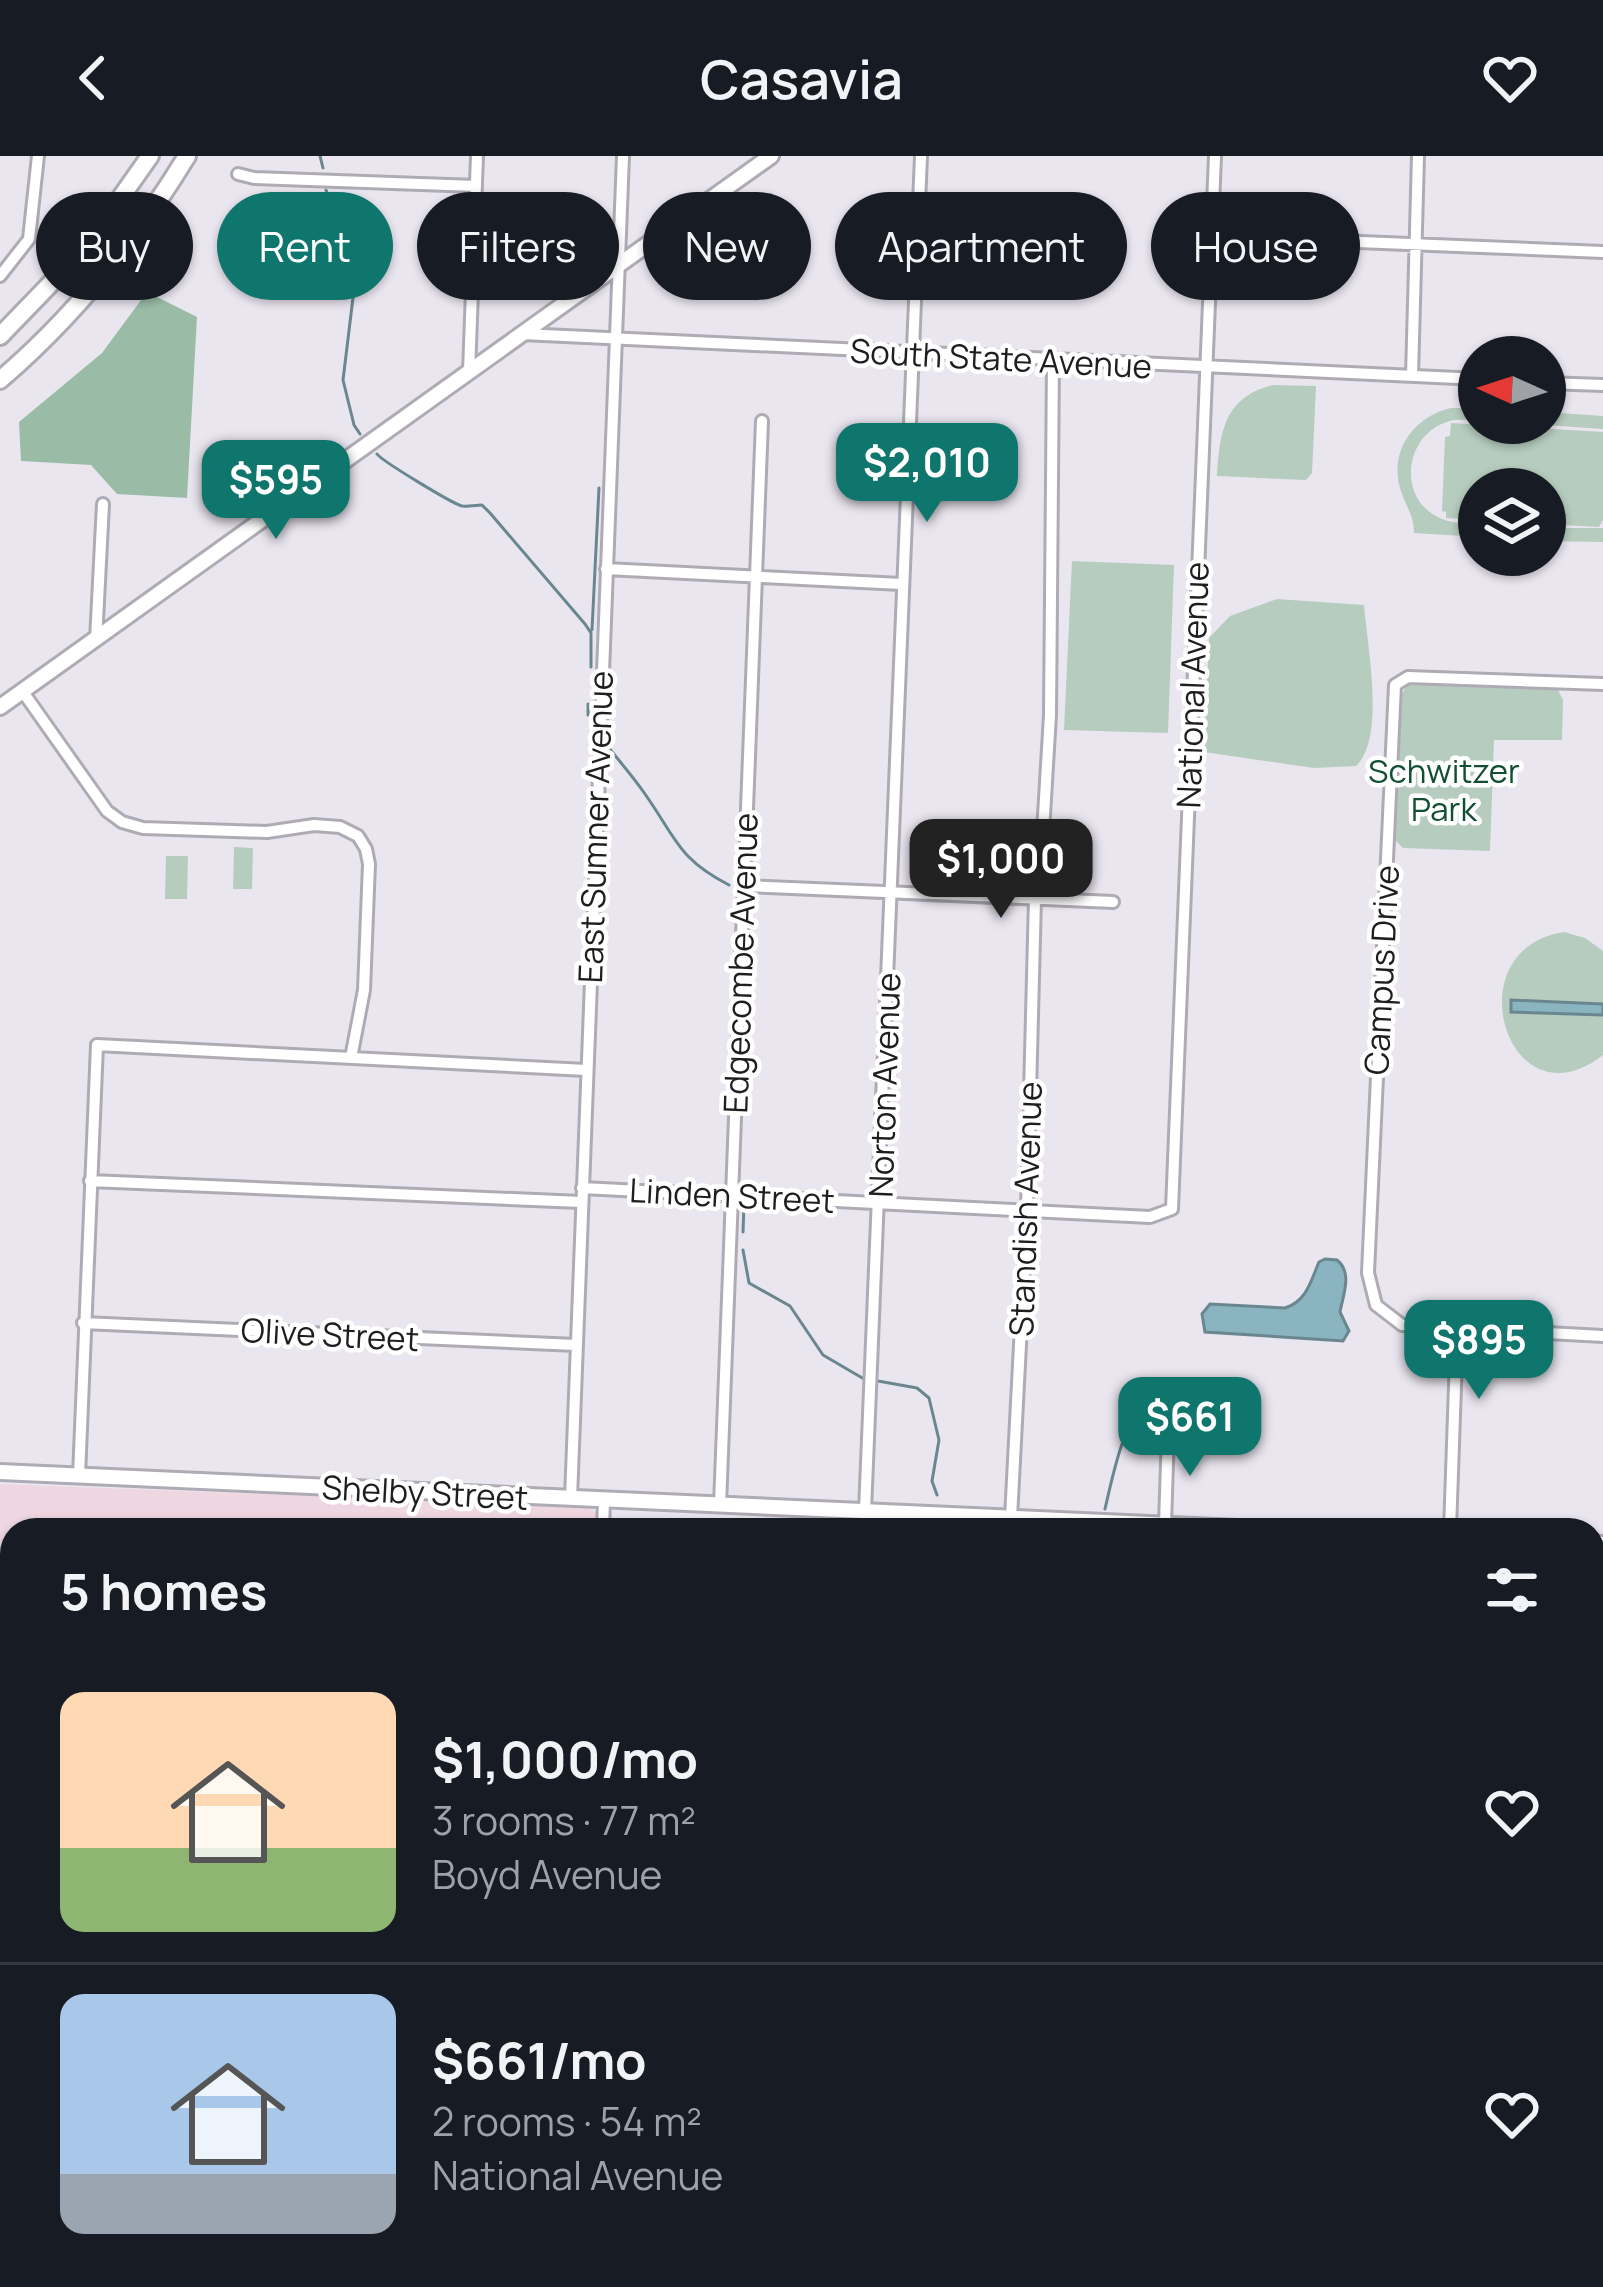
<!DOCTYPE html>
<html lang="en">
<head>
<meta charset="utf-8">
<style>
  :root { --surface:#171b24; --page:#20242c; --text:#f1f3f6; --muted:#9ea1a6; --line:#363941; --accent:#0f766e }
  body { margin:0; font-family:Manrope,sans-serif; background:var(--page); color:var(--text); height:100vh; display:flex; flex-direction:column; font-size:45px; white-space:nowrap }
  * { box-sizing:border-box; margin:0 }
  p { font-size:39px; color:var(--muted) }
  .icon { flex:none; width:66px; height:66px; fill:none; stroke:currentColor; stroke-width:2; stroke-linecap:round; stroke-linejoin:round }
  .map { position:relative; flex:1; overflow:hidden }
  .panel { position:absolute; left:0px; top:1362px; width:1605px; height:771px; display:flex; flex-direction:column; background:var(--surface); border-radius:36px 36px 0 0; box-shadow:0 3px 9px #0004 }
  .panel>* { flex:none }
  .top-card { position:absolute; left:36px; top:36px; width:1533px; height:108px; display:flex; gap:24px }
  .needle { width:78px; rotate:273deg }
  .controls { position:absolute; left:1458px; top:180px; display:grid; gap:24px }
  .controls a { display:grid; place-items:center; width:108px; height:108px; border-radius:50%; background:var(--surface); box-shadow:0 3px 9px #0004; font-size:60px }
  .price { position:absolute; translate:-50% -102px; padding:0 27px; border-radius:24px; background:var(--accent); color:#fff; font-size:39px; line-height:78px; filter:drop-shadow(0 3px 6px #0008) }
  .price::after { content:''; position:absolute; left:50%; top:72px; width:36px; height:27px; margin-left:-18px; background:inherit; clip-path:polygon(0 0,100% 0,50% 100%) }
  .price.selected { background:#222; color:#fff }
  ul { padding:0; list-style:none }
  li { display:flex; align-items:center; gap:36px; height:300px; padding:0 60px }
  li+li { border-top:3px solid var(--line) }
  li span { display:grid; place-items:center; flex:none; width:336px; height:240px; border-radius:24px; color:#555 }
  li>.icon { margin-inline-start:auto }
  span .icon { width:144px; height:144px; fill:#fffc; stroke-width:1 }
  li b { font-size:51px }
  h2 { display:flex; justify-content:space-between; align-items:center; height:144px; padding:0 60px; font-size:51px }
  .tag { padding:0 42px; border-radius:54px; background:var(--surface); box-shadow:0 3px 9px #0004; font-size:42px; line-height:108px }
  .tag.selected { background:var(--accent); color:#fff }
  header { display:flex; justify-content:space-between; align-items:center; height:156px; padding:0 60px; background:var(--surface); font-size:54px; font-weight:600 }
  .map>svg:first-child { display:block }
  .industrial { fill:#efd7e1 }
  .green { fill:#b6ccbe }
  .forest { fill:#9abca7 }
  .water { fill:#8ab4c0; stroke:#6a8790; stroke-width:3 }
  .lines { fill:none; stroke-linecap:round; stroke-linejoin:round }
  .stream { stroke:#6a8790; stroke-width:3 }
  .minor-casing { stroke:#afabb5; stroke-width:16 }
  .major-casing { stroke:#afabb5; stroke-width:20 }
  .highway-casing { stroke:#afabb5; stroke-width:22 }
  .minor { stroke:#fff; stroke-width:10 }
  .major { stroke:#fff; stroke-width:14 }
  .highway { stroke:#fff; stroke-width:16 }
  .rail { stroke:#343337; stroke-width:3; stroke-dasharray:6 12; stroke-linecap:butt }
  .labels { text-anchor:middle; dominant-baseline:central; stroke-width:9; stroke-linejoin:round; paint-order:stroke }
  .street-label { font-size:33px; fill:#1e1d20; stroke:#fff }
  .park-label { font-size:33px; fill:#114e32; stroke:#fff }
</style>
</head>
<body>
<header><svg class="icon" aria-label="back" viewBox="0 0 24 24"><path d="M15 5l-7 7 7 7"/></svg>Casavia<svg class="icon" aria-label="heart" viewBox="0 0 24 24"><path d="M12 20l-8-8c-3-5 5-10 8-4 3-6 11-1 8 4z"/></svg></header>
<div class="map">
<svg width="1603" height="2131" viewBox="0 0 1603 2131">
  <rect width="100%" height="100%" fill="#eae6f0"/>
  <path class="industrial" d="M0 1328 588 1351 597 1357V1374H12V1791L0 1784Z"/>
  <path class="green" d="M1273 229 1316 230 1312 317 1306 324 1217 320C1220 276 1224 241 1273 229Z
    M1451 252H1479V265C1469 264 1459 263 1450 265 1404 277 1396 343 1440 362 1452 368 1466 367 1479 368V381L1414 377C1414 358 1405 350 1400 332 1389 294 1415 260 1451 252Z
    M1545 256 1603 260V273L1517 267H1545Z
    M1451 267 1603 276V364L1599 371 1545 368V333H1479V364L1446 362V356L1442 355 1445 281 1450 280Z
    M1545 372H1603V386L1545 385Z
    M1072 405 1174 409 1168 577 1064 574Z
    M1277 443 1364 449C1367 489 1386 582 1356 610L1314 612 1204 596 1209 482 1230 460Z
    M1408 527 1558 534 1563 544 1562 584H1494L1490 695 1403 692 1393 682 1401 540Z
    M234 691 253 692 252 733H233Z
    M166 700H188L187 743H165Z
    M1564 776 1585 782 1603 795V899C1508 974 1452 793 1564 776Z"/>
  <path class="forest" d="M147 136 197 161 187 342 117 338 91 309 21 305 19 266 102 197Z"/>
  <path class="water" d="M1511 844 1603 848V859L1511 856Z
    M1325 1103 1337 1104C1353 1117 1343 1139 1340 1156L1349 1175 1343 1185 1205 1176 1202 1158 1210 1148 1285 1152C1307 1145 1311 1124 1319 1106Z"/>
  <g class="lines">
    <path class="stream" d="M320 0 323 12
      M326 34 356 117 343 224 354 269 360 278
      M377 298C382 305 453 348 462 350 464 351 479 349 482 349L490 357 585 468 591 477V511
      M592 474 599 332
      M588 548V559
      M609 592C621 607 634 622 645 638 676 682 678 703 729 729
      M743 1076 744 1048
      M743 1094 749 1127 790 1150 823 1199 864 1223
      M878 1225 917 1232 929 1242 939 1284 932 1325 937 1339
      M1105 1353C1110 1331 1115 1308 1122 1288
      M995 2121 997 2131"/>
    <defs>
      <path id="minor" d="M238 18 254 22 476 30
        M1212 80 1603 96
        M0 120 29 83 38 0
        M522 178 1479 223
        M469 216 477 0
        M1412 220 1418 0
        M1545 227 1603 229
        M606 413 901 428
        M96 484 103 348
        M1603 528 1408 521 1395 529 1368 1117 1376 1149 1402 1169 1603 1180
        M23 536 107 655 122 666 143 672 267 676 314 669 340 671 358 680 366 693 369 708 364 834 351 902
        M745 730 1113 746
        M1039 743 1050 559 1053 205
        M90 1025 581 1046
        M582 1032 1150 1061 1172 1053 1215 0
        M83 1167 576 1189
        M79 1320 97 889 586 914
        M571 1342 623 0
        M720 1349 762 265
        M865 1355 921 0
        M1011 1362 1027 1054 1035 743
        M1165 1369 1168 1276
        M603 1374 604 1344
        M1450 1374 1457 1173
        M0 1879 12 1875
        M109 2131V2121
        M289 2131V2121
        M430 2131V2121
        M582 2131V2121
        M869 2131V2121
        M1170 2131V2121"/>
      <path id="major" d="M0 551 771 0
        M0 1316 1282 1374
        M1593 1387 1603 1388
        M1593 1846 1603 1842
        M772 2131 800 2121"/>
      <path id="highway" d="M0 180 86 91 150 0
        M0 224C76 159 135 85 187 0"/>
    </defs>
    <use href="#minor" class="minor-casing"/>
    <use href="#major" class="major-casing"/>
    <use href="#highway" class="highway-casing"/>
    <use href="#minor" class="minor"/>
    <use href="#major" class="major"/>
    <use href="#highway" class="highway"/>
    <path class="rail" d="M1593 1468 1603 1465
      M0 1809 12 1815
      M0 1868 12 1865"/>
  </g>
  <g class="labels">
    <g class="street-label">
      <text transform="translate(1001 202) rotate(3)">South State Avenue</text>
      <text transform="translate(1192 529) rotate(-88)">National Avenue</text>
      <text transform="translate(595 671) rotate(-88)">East Sumner Avenue</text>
      <text transform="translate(740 807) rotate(-88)">Edgecombe Avenue</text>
      <text transform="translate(1381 814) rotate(-87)">Campus Drive</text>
      <text transform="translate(884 929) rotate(-88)">Norton Avenue</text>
      <text transform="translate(732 1039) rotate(3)">Linden Street</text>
      <text transform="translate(1025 1053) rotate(-88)">Standish Avenue</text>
      <text transform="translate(330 1178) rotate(3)">Olive Street</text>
      <text transform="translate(425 1336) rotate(3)">Shelby Street</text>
    </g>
    <g class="park-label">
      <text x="1444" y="614">Schwitzer<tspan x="1444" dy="38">Park</tspan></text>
    </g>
  </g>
</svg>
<div class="controls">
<a><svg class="needle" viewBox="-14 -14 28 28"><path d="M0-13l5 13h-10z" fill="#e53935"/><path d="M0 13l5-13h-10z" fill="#9ea1a6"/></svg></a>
<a><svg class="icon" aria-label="layers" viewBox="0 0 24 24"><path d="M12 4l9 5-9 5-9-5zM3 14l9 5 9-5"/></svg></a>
</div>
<b class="price" style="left:927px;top:369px">$2,010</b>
<b class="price" style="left:276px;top:386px">$595</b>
<b class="price selected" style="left:1001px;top:765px">$1,000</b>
<b class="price" style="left:1479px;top:1246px">$895</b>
<b class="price" style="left:1190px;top:1323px">$661</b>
<div class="top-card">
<a class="tag">Buy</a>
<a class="tag selected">Rent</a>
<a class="tag">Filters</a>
<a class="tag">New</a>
<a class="tag">Apartment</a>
<a class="tag">House</a>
</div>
<section class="panel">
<h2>5 homes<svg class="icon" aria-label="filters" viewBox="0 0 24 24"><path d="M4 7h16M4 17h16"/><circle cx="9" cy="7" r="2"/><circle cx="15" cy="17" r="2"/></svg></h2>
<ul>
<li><span style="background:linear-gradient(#ffd9b3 65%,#8fb573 0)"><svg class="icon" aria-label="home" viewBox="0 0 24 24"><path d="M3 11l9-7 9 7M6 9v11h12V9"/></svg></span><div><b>$1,000/mo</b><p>3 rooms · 77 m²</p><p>Boyd Avenue</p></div><svg class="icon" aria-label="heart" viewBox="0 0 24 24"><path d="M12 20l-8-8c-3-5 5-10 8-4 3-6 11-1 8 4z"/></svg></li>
<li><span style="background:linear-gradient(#a9c7e8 75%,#9aa5b1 0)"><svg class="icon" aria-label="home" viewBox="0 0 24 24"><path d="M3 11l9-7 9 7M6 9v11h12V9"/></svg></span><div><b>$661/mo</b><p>2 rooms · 54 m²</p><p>National Avenue</p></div><svg class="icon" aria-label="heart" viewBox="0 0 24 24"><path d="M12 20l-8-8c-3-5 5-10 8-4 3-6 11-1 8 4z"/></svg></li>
</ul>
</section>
</div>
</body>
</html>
